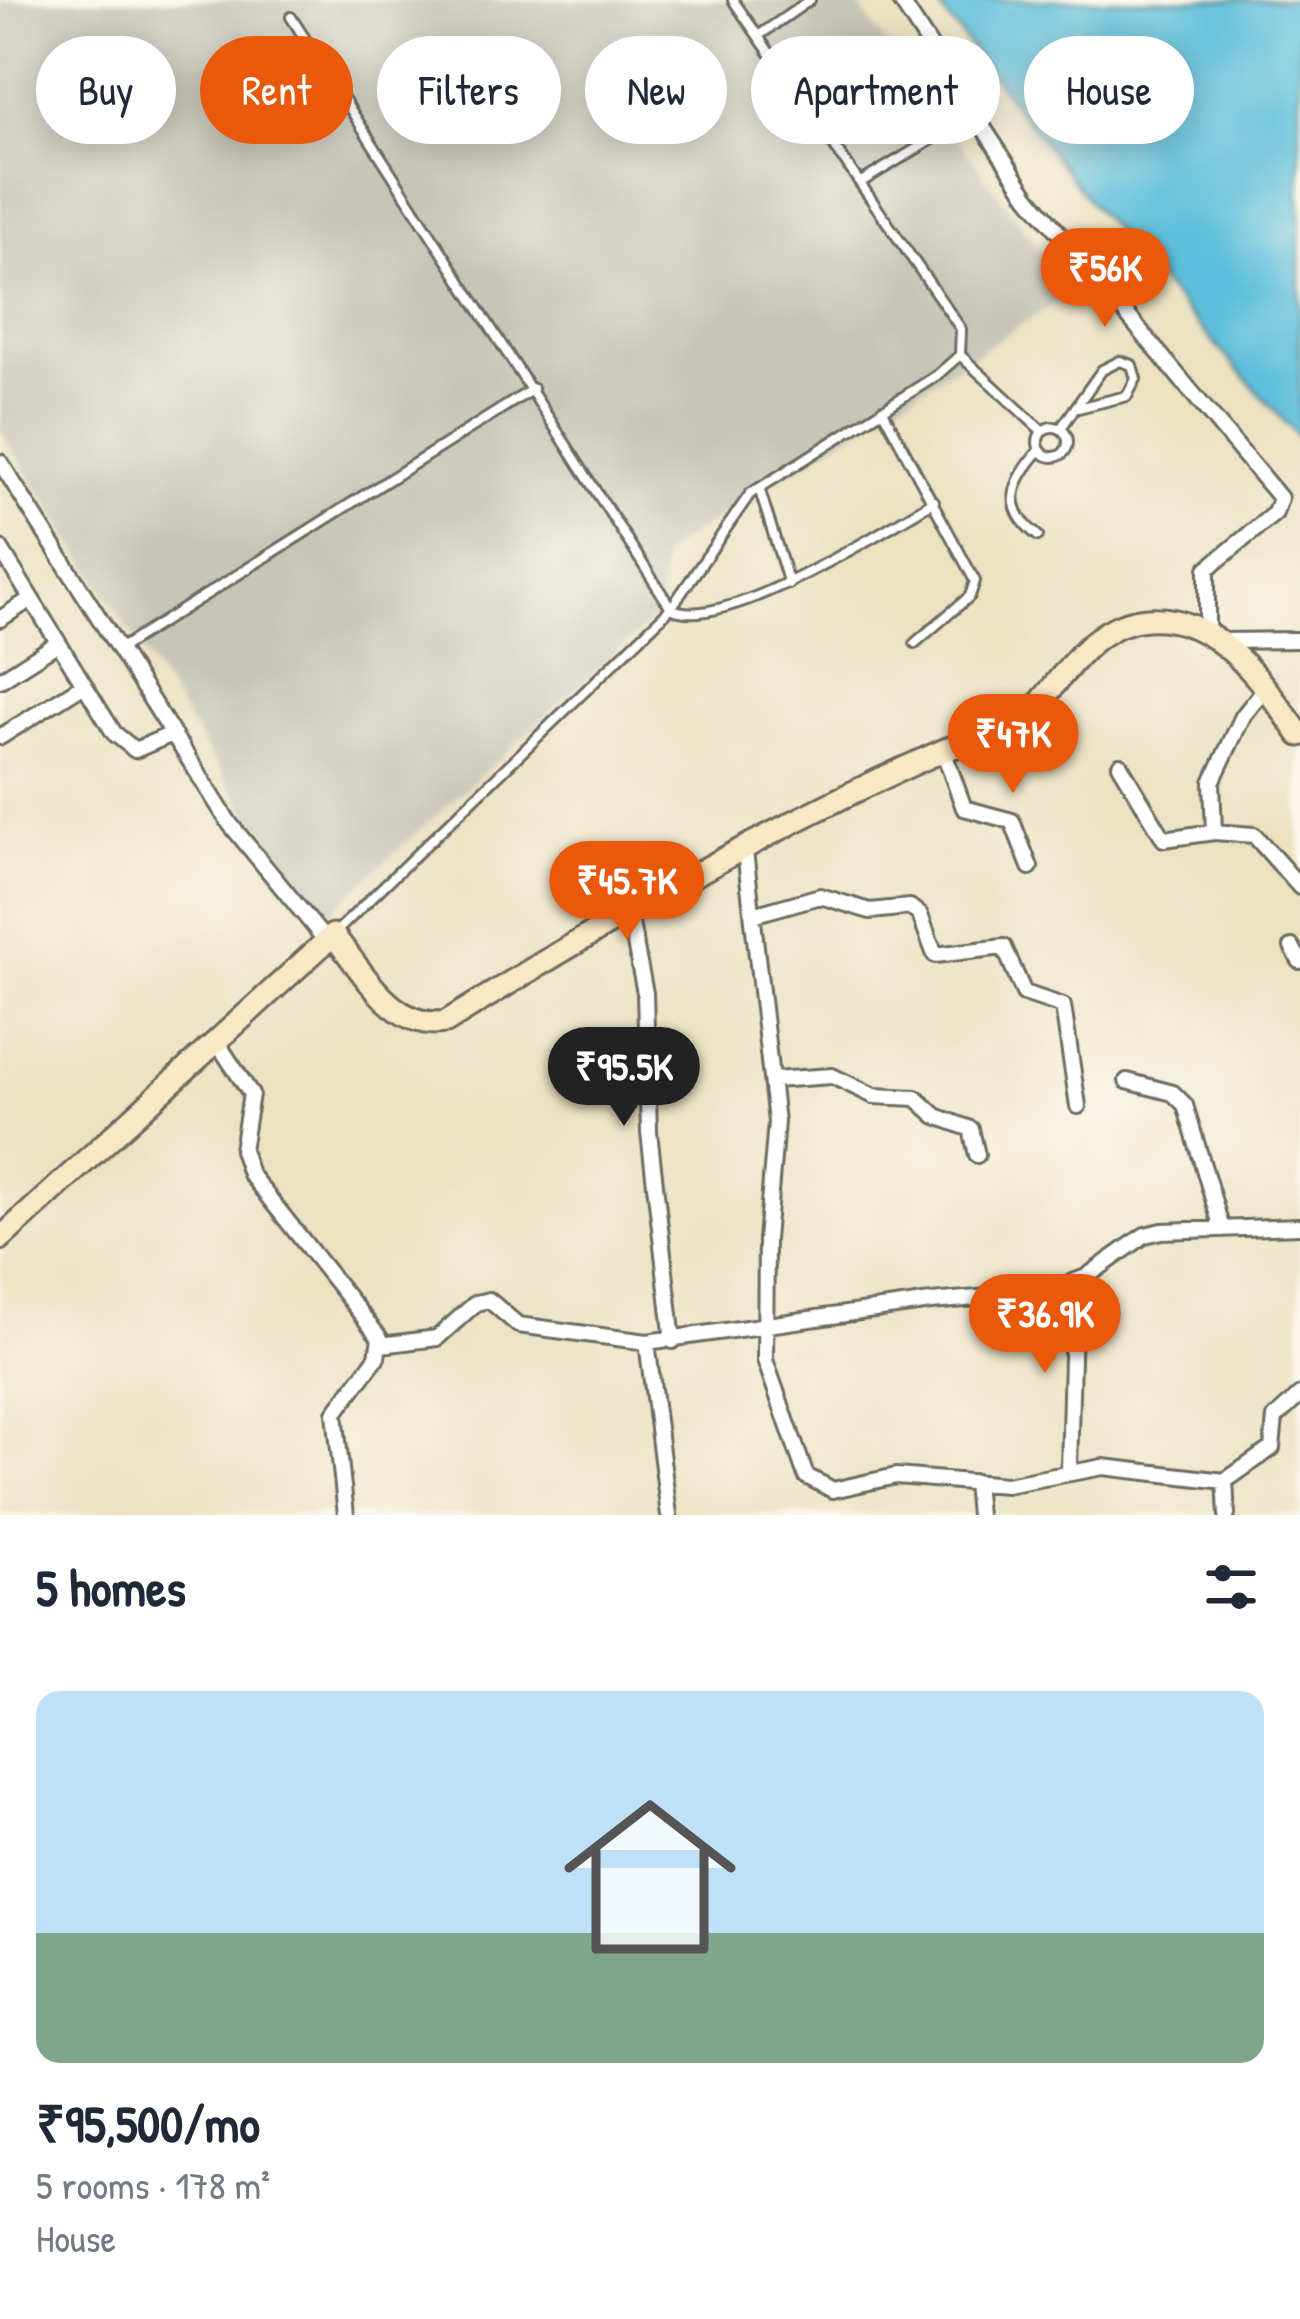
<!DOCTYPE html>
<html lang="en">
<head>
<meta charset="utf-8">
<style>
  :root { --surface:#fff; --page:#f6f6f7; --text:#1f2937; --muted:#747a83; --accent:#ea580c }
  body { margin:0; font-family:"Patrick Hand",sans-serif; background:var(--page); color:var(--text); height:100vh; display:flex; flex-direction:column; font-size:45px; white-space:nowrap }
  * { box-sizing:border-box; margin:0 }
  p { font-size:39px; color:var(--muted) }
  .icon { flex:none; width:66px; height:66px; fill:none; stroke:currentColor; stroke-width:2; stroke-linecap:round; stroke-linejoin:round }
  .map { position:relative; height:1515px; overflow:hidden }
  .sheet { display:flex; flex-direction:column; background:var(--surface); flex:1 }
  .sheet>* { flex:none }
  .hud { position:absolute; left:36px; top:36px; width:1230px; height:108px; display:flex; gap:24px }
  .price { position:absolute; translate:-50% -102px; padding:0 27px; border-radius:42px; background:var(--accent); color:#fff; font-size:39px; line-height:78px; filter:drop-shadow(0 3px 6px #0008) }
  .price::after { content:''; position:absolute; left:50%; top:72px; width:36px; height:27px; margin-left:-18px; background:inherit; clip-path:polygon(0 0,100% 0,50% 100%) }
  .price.on { background:#222; color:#fff }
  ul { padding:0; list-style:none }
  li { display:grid; align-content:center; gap:24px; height:636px; padding:0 36px }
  li span { display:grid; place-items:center; height:372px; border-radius:24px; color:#555 }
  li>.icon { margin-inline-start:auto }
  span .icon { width:216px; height:216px; fill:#fffc; stroke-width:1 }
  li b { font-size:51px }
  h2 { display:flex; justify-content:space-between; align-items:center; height:144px; padding:0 36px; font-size:51px }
  .tag { padding:0 42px; border-radius:54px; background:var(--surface); box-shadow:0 6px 30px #0003; font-size:42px; line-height:108px }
  .tag.on { background:var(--accent); color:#fff }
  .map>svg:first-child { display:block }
  .industrial { fill:#c7c5b8 }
  .water { fill:#5dbfdb; stroke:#447583; stroke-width:3 }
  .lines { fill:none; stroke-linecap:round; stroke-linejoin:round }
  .lane-casing { stroke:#6e6b60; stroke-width:14 }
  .street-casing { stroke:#6e6b60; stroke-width:20 }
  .secondary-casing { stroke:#6e6b60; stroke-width:27 }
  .lane { stroke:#fff; stroke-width:8 }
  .street { stroke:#fff; stroke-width:14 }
  .secondary { stroke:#fae7c3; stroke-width:21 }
</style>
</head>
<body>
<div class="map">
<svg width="1300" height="1515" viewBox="0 0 1300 1515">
  <rect width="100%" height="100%" fill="#fbf7ec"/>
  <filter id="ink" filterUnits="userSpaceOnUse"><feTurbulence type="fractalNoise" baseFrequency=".00833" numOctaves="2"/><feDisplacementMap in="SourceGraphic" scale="24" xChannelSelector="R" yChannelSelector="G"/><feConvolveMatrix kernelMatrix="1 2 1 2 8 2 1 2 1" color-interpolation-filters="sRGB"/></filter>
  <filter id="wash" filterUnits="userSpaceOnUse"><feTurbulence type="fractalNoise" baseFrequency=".004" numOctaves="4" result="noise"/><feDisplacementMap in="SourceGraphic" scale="48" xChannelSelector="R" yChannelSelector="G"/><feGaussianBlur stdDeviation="2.7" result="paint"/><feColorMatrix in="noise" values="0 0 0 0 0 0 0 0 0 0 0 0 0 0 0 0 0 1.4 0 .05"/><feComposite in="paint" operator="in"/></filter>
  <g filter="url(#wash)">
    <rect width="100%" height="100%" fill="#ebe2c2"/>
    <path class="industrial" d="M0 0H854L1071 293 663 553 657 615 318 922 0 430Z"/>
    <path class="water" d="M934 0H1300V439L1094 208Z"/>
  </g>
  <g filter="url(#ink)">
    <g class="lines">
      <defs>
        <path id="lane" d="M291 17 671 608C721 635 886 529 934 501
          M758 36 810 0
          M861 182 973 115
          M960 355 1042 431
          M882 409 975 581 970 596 915 643
          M1038 442a15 15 0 1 1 30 0a15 15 0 1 1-30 0Z
          M1061 428 1102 370 1120 361 1132 365 1136 379 1127 396 1078 408
          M759 488 789 584
          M1038 536C1001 507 1012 481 1040 450
          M118 650 533 389
          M334 934 671 608 750 494 936 376 960 355 961 329 733 0"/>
        <path id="street" d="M900 0 1028 196 1280 498 1275 513 1207 569V632
          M0 462 230 824 326 941
          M0 548 114 733 135 750 172 734
          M0 619 31 599
          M1220 641 1300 640
          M0 680 58 643
          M0 737 83 685
          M943 750 964 808 1012 821 1030 867
          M1120 765 1164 839 1214 832 1254 835 1300 887
          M1214 832 1212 782 1243 716 1266 687
          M745 851 776 1122 766 1240 765 1360 806 1476 833 1490 896 1476 1006 1485 1103 1467 1225 1481 1227 1515
          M628 909 645 993 649 1132 673 1341
          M753 915 820 896 870 911 910 907 920 915 935 955 1004 947 1024 993 1063 1006 1078 1106
          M1292 947 1300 961
          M215 1039 251 1094 242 1150 250 1174 380 1338 377 1357 335 1413 346 1515
          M773 1080 832 1076 874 1096 916 1098 936 1116 971 1129 977 1155
          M1127 1081 1173 1093 1185 1105 1222 1229
          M647 1342 931 1302 1046 1292 1086 1277 1145 1235 1162 1231 1300 1226
          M381 1345 437 1338 476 1303 489 1300 518 1325 647 1342 669 1515
          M1069 1470 1074 1283
          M1225 1481 1272 1448 1275 1418 1300 1395
          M975 1482 978 1515"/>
        <path id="secondary" d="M0 1239 333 935C364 972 393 1031 446 1022 605 923 768 828 940 752 962 742 987 740 1009 729 1052 709 1077 623 1148 619 1218 614 1264 685 1300 735"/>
      </defs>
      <use href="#lane" class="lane-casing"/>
      <use href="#street" class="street-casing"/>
      <use href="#secondary" class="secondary-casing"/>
      <use href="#lane" class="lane"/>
      <use href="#street" class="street"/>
      <use href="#secondary" class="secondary"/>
    </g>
  </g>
</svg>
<b class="price" style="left:1105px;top:330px">₹56K</b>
<b class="price" style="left:1013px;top:796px">₹47K</b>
<b class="price" style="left:627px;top:943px">₹45.7K</b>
<b class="price on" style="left:624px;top:1129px">₹95.5K</b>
<b class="price" style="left:1045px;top:1376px">₹36.9K</b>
<div class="hud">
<a class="tag">Buy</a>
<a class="tag on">Rent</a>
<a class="tag">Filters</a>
<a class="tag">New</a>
<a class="tag">Apartment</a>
<a class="tag">House</a>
</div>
</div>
<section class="sheet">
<h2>5 homes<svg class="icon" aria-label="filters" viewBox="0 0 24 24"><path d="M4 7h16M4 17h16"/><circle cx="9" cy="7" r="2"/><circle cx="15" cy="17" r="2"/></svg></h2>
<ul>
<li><span style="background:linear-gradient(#bfe0f5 65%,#7fa58c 0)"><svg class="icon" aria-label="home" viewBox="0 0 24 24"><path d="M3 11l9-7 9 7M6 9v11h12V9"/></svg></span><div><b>₹95,500/mo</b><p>5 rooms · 178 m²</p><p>House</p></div></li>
</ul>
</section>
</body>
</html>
